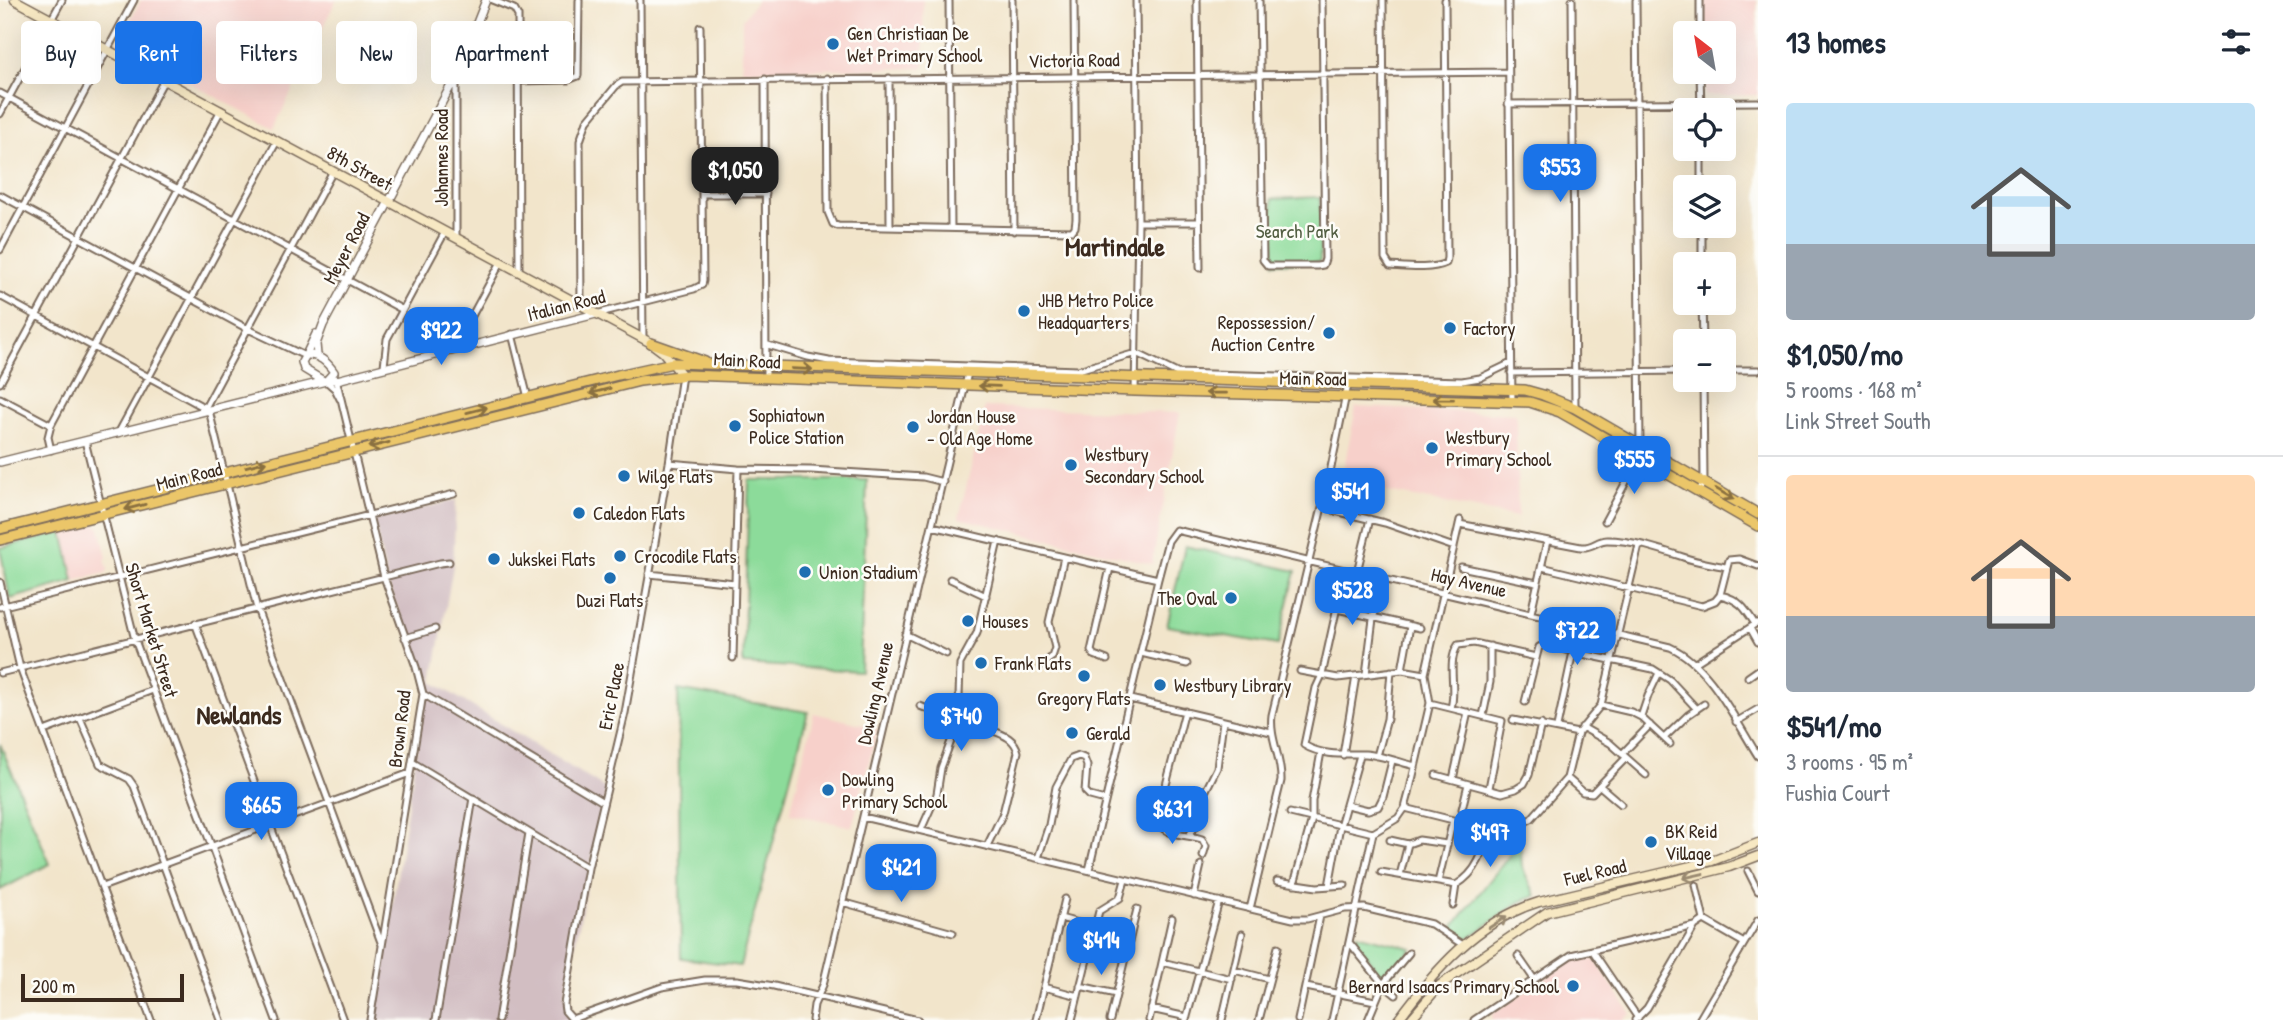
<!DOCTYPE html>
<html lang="en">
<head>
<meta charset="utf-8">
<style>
  :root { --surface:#fff; --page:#f2f2f3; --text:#1f2937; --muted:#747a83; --line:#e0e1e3; --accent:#1a73e8 }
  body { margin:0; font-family:"Patrick Hand",sans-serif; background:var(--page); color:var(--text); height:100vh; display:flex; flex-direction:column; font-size:26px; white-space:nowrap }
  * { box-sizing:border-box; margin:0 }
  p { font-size:23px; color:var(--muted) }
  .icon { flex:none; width:38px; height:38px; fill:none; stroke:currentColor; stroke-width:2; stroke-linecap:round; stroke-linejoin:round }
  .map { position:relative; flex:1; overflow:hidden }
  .panel { display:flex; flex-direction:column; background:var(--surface); width:525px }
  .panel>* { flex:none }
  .hud { position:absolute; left:21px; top:21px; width:665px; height:63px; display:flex; gap:14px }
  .needle { width:46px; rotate:329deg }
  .controls { position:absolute; left:1673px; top:21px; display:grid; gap:14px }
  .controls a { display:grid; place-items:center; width:63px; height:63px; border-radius:7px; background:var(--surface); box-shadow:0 7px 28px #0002; font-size:35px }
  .scale { position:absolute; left:21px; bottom:18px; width:163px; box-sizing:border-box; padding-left:7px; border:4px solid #3b2a1e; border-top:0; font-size:19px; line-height:24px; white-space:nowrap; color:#3b2a1e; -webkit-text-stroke:5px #fdfcf7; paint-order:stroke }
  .price { position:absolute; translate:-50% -60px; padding:0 16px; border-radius:14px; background:var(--accent); color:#fff; font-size:23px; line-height:46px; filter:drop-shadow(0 2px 4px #0008) }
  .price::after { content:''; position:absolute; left:50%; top:42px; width:21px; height:16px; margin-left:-10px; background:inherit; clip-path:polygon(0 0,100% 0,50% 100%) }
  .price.selected { background:#222; color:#fff }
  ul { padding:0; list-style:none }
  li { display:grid; align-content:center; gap:14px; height:371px; padding:0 28px }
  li+li { border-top:2px solid var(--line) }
  li span { display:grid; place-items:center; height:217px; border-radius:7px; color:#555 }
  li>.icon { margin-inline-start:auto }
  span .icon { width:126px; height:126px; fill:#fffc; stroke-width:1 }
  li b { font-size:30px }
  h2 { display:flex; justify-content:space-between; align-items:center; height:84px; padding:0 28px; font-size:30px }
  .tag { padding:0 24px; border-radius:7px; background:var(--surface); box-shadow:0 7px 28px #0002; font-size:24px; line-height:63px }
  .tag.selected { background:var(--accent); color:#fff }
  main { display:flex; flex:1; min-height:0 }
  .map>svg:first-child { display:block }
  .built { fill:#f7d0ca }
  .industrial { fill:#d2bec2 }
  .green { fill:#8cdb9a; stroke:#64825c; stroke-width:2 }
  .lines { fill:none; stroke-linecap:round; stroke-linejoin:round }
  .minor-casing { stroke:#7b6b5b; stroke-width:9 }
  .tertiary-casing { stroke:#7b6b5b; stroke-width:10 }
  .secondary-casing { stroke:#7b6b5b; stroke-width:11 }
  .primary-casing { stroke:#7b6b5b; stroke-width:12 }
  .minor { stroke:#fff; stroke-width:5 }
  .tertiary { stroke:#fff; stroke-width:7 }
  .secondary { stroke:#f7e8c3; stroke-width:8 }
  .primary { stroke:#ebc669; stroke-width:9 }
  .oneway { stroke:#8a7040 }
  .oneway2 { stroke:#998970 }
  .poi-dot { fill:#1f6fb2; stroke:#fdfcf7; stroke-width:2.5 }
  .labels { text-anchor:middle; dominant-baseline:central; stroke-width:5; stroke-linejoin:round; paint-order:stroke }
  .poi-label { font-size:19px; fill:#3b2a1e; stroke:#fdfcf7; text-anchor:start }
  .street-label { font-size:19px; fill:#3b2a1e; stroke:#fdfcf7 }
  .park-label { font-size:19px; fill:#535f43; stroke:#fdfcf7 }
  .district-label { font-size:26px; font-weight:bold; fill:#3b2a1e; stroke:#fdfcf7 }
</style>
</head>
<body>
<main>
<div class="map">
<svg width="1758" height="1020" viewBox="0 0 1758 1020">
  <rect width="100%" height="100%" fill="#fdfcf7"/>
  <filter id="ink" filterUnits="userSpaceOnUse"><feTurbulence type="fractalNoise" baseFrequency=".0143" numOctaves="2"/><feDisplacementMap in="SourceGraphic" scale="14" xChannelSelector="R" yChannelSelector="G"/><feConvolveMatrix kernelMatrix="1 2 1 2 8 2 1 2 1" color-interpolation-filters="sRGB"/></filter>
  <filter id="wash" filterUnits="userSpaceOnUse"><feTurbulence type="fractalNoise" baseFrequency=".00686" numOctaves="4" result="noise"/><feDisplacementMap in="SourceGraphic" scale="28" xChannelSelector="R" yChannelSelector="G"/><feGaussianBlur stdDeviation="1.57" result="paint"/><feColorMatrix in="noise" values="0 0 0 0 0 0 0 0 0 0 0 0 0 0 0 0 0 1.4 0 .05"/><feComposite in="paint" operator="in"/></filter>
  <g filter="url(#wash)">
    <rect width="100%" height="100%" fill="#f2e5cb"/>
    <path class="built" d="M141 0H336L274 128 117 44Z
      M757 0H923L924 68 742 70V20Z
      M1705 0H1757L1758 95 1705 96V72H1724V33H1705Z
      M985 407 1180 413 1152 564 959 518Z
      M1356 407 1516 414 1518 517 1341 483Z
      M94 524 100 528 107 558 105 559 108 570 106 573 74 581 63 532Z
      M814 713 878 728 852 827 790 813Z
      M1577 957 1595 960 1631 1014 1622 1020H1493L1492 1014 1496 1011Z"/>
    <path class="industrial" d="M456 500 453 566 433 682 606 789 565 995 571 1010 575 1014 574 1020H375L427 681 387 582 374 520Z"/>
    <path class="green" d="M1320 197V262L1274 263 1272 199Z
      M749 480H867L860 671 743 664Z
      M63 532 74 581 10 599 0 548Z
      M1185 546 1296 571 1278 645 1167 626Z
      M678 690 808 712 740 966 681 958Z
      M0 744 50 864 0 890Z
      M1520 842 1522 867 1536 896 1520 902 1467 939 1453 927Z
      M1357 934 1412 948 1385 981 1357 942Z"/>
  </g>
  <g filter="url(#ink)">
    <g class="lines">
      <defs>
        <path id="minor" d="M492 0 514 9 518 16 519 272
          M640 0 643 339
          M949 0 951 228
          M1012 0 1014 231
          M1197 0 1200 268
          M1259 0 1263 260 1268 266H1317L1323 265 1325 259 1322 0
          M1383 0 1385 258 1390 266C1407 267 1431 270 1446 263L1447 258 1445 0
          M1508 0 1512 401
          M1572 0 1575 408
          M1636 0 1640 447
          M1700 0V33
          M1700 72 1701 110
          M456 77V238
          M827 78 828 212 833 224 838 226 1072 231 1075 227 1076 219 1074 0
          M889 78 890 227
          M765 79 766 379
          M519 81 568 80 578 76 579 0
          M0 93 403 310
          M1508 104 1758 102
          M0 114 62 0
          M1701 149V187
          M704 194H766
          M0 195 248 329 305 356
          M1138 222H1199
          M1702 226V264
          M0 250 134 0
          M0 296 209 410 257 609 382 945
          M1702 303 1703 341
          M581 306 580 141 587 121 616 86 622 82 1508 72
          M596 314 694 289 702 285 703 281 700 27
          M512 334 528 398
          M768 345 808 357 829 361 1078 370 1136 353 1177 373 1462 381 1480 378 1511 363
          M454 349 501 262
          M384 366 387 339 445 232
          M1724 370H1758
          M1511 373 1685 371
          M336 378 384 577 416 667 423 694 370 1020
          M326 381 335 389 340 399
          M0 383 164 80
          M1135 391 1138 222 1136 0
          M0 398 51 425
          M205 408 333 171
          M119 432 277 141
          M85 441 135 640 276 1020
          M51 450 48 437 51 425 221 110
          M669 463 738 469 811 470 923 477 943 482
          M1699 491 1704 481 1703 380
          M1335 511 1385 523 1454 547
          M1605 521 1640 456
          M1459 524 1581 547C1593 548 1597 540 1607 540 1632 540 1659 549 1683 557 1696 562 1712 564 1726 567
          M932 526 1158 579
          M1461 567 1537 583
          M1542 567 1702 606 1715 601 1720 595C1739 599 1745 608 1755 624
          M1357 572 1370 519
          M649 574 735 583
          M950 579 986 596
          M0 582 20 668 151 1020
          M1322 588 1335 591 1339 598 1322 675 1316 688 1304 745C1322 756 1344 754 1365 754 1381 755 1399 762 1415 766
          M1720 595 1729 560 1739 559 1758 566
          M0 607 454 494
          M1337 609 1420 628
          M1531 613 1547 541
          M195 623 343 1020
          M1750 628 1758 642
          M905 634 946 654
          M405 638 435 629
          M1141 653 1187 664
          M733 658 738 469
          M1107 660 1094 655 1091 651 1110 568
          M1695 663 1757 623
          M1041 665 1052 657 1055 648 1049 622 1064 557
          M1402 670 1410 626
          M1300 671 1338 678 1402 670 1425 674
          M0 673 440 563 449 562
          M1366 674 1373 619 1379 598
          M1748 677 1758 670
          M423 694 603 802
          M1130 699 1271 732
          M1525 702 1539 647 1546 644 1573 652 1653 669 1670 680 1696 708
          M1430 703 1502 721 1489 788
          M1601 705 1631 712 1641 717 1670 744
          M920 706 954 720V733L941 768 937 794 921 830
          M1451 708C1457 688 1446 663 1458 645L1474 643 1536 657
          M1185 711 1157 820C1163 837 1187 834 1202 839L1206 846 1203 856
          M1483 716 1490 682V646
          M1641 717 1648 696 1659 673
          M80 718 100 764 129 779 134 786 221 1020
          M954 720 959 697 960 664 977 633 998 541
          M1513 720 1578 733
          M1736 722 1758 709
          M1557 727 1573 652
          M1582 727 1610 743 1646 775
          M986 728C1000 734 1014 736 1018 752L1003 813 987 846
          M44 731 153 690
          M1664 738 1688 715 1704 704
          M1622 754 1650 725
          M1343 755 1356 676
          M1377 756 1387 719 1391 671
          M412 762 588 868
          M1436 775 1502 793 1516 789 1524 784 1529 775 1541 724
          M1567 778 1583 792 1592 793 1626 758
          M1453 779 1468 712
          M1600 786 1621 804
          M1347 805 1368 810 1378 807 1383 797 1392 761
          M1405 808 1489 829H1509L1531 819 1567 778 1578 733 1601 705 1639 545
          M1462 809 1468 784
          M1290 813 1373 833
          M863 817 1293 919H1307L1345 909 1364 908 1431 924 1463 945
          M1189 835 1196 826 1204 794 1217 768 1223 721
          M1390 840 1408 844 1419 840 1447 844
          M1038 858 1049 825 1056 787 1071 759 1079 756 1084 758 1087 766 1085 791 1090 796 1105 800
          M1089 870 1158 579 1168 541 1176 530 1670 647C1710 665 1735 720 1758 756
          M1748 871 1758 891
          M1381 872 1456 885
          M1400 875 1408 844
          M1277 881 1317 887 1345 885
          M1438 882 1453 820
          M1294 884 1312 819V801L1321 752
          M1696 885 1704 920 1744 943
          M1329 886 1340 826 1360 755
          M102 887 410 773
          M1194 896 1201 865
          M842 902 953 933
          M1453 905 1456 885C1478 872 1483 852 1489 829
          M1250 909 1281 781C1282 758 1269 738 1272 715L1328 482 1348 385
          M1060 918 1094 927
          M1092 937 1128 944
          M1592 950 1638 1018
          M1518 956 1534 979
          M1162 962 1232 979
          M1234 970 1269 979
          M1080 986 1116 994
          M1044 987 1078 996
          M1306 987 1375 1001
          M1396 995 1383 984 1349 942 1373 833 1398 818 1405 808 1409 793 1430 703 1425 674 1460 520
          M1151 1009 1187 1017
          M572 1019 565 1011 564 1004 588 868 625 713 669 463 682 375
          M572 1019 662 987 705 980H737L774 986 918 1020
          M436 1020 473 798
          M498 1020 529 833
          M812 1020 814 1005 823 985 968 373
          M1036 1020 1065 899
          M1072 1020 1099 911 1120 898 1125 880
          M1110 1020 1137 909
          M1149 1020 1172 918
          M1186 1020 1219 901
          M1222 1020 1242 934
          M1259 1020 1278 947
          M1298 1020 1320 916
          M1332 1020 1349 942
          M1368 1020 1383 984 1409 953
          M1474 1020 1571 955 1695 926
          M1635 1020 1647 1008 1695 926 1704 920
          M1699 1020 1758 920"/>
        <path id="tertiary" d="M306 355 316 334
          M317 355 316 344 323 325 456 76 486 0
          M328 380H337L596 314
          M0 462 326 381 334 372C327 362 319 354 306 355L302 362 304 369 322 380"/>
        <path id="secondary" d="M15 0 651 343 663 352 682 375
          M1398 1020C1435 970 1477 921 1539 902L1712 861 1758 843
          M1410 1020 1440 985 1547 912 1729 867 1758 856"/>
        <path id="primary" d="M651 343 705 362
          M0 529 618 375 673 363 1525 390 1543 395 1575 408 1758 514
          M0 540 640 381 687 375 1135 391 1530 402 1560 412 1758 526"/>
      </defs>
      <use href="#minor" class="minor-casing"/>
      <use href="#tertiary" class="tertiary-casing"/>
      <use href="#secondary" class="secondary-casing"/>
      <use href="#primary" class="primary-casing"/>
      <use href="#minor" class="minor"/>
      <use href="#tertiary" class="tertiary"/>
      <use href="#secondary" class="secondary"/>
      <use href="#primary" class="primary"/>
    </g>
    <defs><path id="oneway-shaft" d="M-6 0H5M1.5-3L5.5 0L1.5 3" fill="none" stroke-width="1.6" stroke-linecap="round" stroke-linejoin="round" transform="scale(1.75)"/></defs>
    <g class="oneway">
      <use href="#oneway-shaft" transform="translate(802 369) rotate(2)"/>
      <use href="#oneway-shaft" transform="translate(989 386) rotate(-178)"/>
      <use href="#oneway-shaft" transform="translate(600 391) rotate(166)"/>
      <use href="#oneway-shaft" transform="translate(1216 393) rotate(-179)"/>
      <use href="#oneway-shaft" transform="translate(1443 399) rotate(-179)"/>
      <use href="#oneway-shaft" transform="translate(477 410) rotate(-14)"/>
      <use href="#oneway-shaft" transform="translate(379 445) rotate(166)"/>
      <use href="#oneway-shaft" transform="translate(256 464) rotate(-14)"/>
      <use href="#oneway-shaft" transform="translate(1725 494) rotate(31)"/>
      <use href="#oneway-shaft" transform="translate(135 507) rotate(166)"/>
    </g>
    <g class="oneway2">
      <use href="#oneway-shaft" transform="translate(1693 876) rotate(167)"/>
      <use href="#oneway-shaft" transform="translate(1498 922) rotate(-33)"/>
    </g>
  </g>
  <g class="poi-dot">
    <circle cx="833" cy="44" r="7"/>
    <circle cx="1024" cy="311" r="7"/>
    <circle cx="1450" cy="328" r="7"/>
    <circle cx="1329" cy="333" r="7"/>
    <circle cx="735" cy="426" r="7"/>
    <circle cx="913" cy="427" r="7"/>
    <circle cx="1432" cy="448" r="7"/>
    <circle cx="1071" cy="465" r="7"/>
    <circle cx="624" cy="476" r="7"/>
    <circle cx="579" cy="513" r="7"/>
    <circle cx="620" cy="556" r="7"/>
    <circle cx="494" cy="559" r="7"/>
    <circle cx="805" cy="572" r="7"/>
    <circle cx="610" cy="578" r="7"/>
    <circle cx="1231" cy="598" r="7"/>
    <circle cx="968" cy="621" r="7"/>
    <circle cx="981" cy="663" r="7"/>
    <circle cx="1084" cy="676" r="7"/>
    <circle cx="1160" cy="685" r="7"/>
    <circle cx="1072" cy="733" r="7"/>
    <circle cx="828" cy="790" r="7"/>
    <circle cx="1651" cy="842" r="7"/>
    <circle cx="1573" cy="986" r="7"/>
  </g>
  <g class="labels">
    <g class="poi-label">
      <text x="847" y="33">Gen Christiaan De<tspan x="847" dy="22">Wet Primary School</tspan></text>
      <text x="1038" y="300">JHB Metro Police<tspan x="1038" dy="22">Headquarters</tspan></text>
      <text x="1315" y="322" text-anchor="end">Repossession/<tspan x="1315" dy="22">Auction Centre</tspan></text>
      <text x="1464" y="328">Factory</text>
      <text x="749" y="415">Sophiatown<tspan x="749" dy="22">Police Station</tspan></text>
      <text x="927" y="416">Jordan House<tspan x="927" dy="22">- Old Age Home</tspan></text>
      <text x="1446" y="437">Westbury<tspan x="1446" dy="22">Primary School</tspan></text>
      <text x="1085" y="454">Westbury<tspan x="1085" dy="22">Secondary School</tspan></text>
      <text x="638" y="476">Wilge Flats</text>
      <text x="593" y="513">Caledon Flats</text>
      <text x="634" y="556">Crocodile Flats</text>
      <text x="508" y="559">Jukskei Flats</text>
      <text x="819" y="572">Union Stadium</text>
      <text x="1217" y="598" text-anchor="end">The Oval</text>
      <text x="610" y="600" text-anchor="middle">Duzi Flats</text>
      <text x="982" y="621">Houses</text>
      <text x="995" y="663">Frank Flats</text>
      <text x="1174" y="685">Westbury Library</text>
      <text x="1084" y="698" text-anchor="middle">Gregory Flats</text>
      <text x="1086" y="733">Gerald</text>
      <text x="842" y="779">Dowling<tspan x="842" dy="22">Primary School</tspan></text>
      <text x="1665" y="831">BK Reid<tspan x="1665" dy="22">Village</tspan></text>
      <text x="1559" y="986" text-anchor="end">Bernard Isaacs Primary School</text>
    </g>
    <g class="street-label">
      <text transform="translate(1074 60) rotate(-1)">Victoria Road</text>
      <text transform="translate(441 158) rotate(-90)">Johannes Road</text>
      <text transform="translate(360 168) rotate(29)">8th Street</text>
      <text transform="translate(346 248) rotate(-62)">Meyer Road</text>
      <text transform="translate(566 305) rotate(-14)">Italian Road</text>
      <text transform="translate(747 360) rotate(3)">Main Road</text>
      <text transform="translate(1313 378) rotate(1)">Main Road</text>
      <text transform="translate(189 476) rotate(-14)">Main Road</text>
      <text transform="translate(1469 582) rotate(13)">Hay Avenue</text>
      <text transform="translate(152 630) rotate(73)">Short Market Street</text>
      <text transform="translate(875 693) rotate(-77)">Dowling Avenue</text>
      <text transform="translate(611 696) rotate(-79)">Eric Place</text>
      <text transform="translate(399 729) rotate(-83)">Brown Road</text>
      <text transform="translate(1595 872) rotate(-13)">Fuel Road</text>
    </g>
    <g class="park-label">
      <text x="1297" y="231">Search Park</text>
    </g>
    <g class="district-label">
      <text x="1115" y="246">Martindale</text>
      <text x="239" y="714">Newlands</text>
    </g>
  </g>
</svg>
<div class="controls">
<a><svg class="needle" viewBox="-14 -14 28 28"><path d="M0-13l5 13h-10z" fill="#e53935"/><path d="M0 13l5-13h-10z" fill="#747a83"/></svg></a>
<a><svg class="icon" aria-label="locate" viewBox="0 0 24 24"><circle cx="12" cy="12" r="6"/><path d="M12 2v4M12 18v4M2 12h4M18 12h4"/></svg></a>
<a><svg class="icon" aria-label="layers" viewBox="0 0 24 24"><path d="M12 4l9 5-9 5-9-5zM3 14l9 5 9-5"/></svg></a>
<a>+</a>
<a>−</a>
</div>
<div class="scale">200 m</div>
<b class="price" style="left:1560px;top:204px">$553</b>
<b class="price selected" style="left:735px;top:207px">$1,050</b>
<b class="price" style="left:441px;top:367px">$922</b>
<b class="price" style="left:1634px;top:496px">$555</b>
<b class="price" style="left:1350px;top:528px">$541</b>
<b class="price" style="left:1352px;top:627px">$528</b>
<b class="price" style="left:1577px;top:667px">$722</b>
<b class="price" style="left:961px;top:753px">$740</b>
<b class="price" style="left:261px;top:842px">$665</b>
<b class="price" style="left:1172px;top:846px">$631</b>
<b class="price" style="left:1490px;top:869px">$497</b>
<b class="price" style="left:901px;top:904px">$421</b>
<b class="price" style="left:1101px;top:977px">$414</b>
<div class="hud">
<a class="tag">Buy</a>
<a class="tag selected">Rent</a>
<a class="tag">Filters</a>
<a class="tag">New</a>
<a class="tag">Apartment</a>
</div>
</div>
<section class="panel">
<h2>13 homes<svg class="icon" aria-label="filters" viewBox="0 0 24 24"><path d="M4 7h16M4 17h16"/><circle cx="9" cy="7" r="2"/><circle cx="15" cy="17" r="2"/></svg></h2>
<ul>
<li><span style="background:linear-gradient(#bfe0f5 65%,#9aa5b1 0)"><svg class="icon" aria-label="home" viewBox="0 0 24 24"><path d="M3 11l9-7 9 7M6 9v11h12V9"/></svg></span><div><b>$1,050/mo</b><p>5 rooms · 168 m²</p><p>Link Street South</p></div></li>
<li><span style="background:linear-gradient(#ffd9b3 65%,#9aa5b1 0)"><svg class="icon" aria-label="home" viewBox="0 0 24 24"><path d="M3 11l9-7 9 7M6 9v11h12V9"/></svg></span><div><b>$541/mo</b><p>3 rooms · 95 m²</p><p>Fushia Court</p></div></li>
</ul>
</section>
</main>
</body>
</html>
